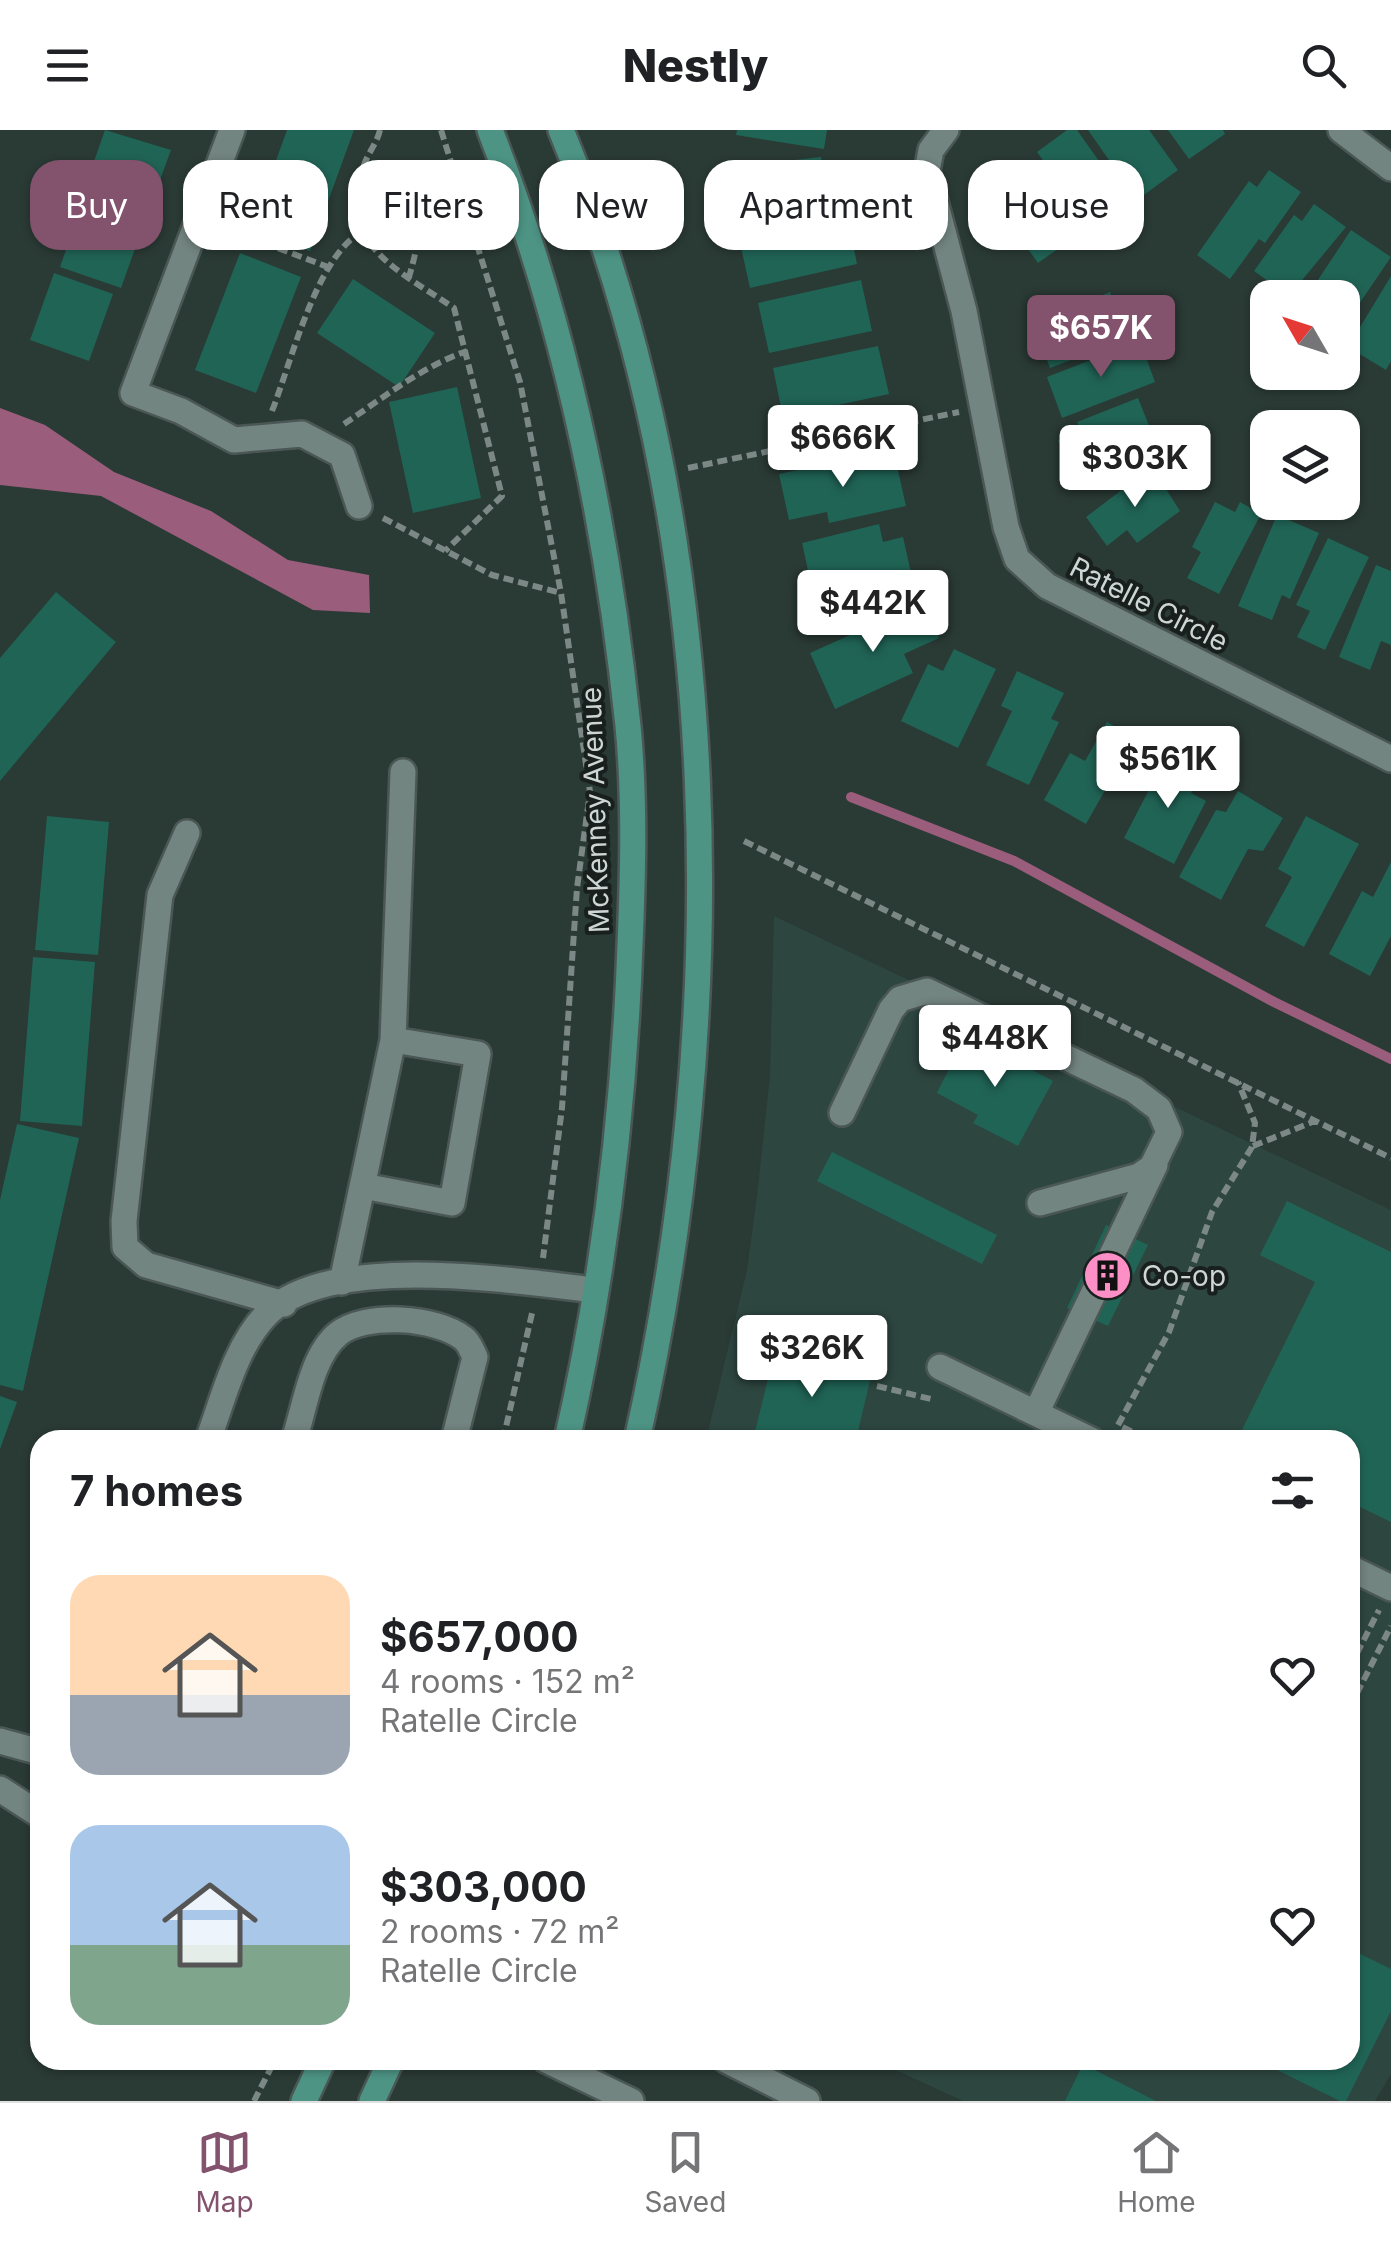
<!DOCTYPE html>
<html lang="en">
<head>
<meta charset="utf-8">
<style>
  :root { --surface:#fff; --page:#f6f6f6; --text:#202124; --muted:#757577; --line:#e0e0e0; --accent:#83526d }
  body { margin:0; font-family:Inter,sans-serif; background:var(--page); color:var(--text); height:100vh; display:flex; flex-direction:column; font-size:38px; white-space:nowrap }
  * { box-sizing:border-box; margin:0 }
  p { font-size:32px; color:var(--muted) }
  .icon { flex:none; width:55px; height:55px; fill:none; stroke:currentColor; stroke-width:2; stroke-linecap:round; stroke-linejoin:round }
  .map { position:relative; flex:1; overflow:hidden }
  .drawer { position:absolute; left:30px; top:1300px; width:1330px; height:640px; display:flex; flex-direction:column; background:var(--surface); border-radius:30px; box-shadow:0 2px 8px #0004 }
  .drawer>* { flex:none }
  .guide { position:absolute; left:30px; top:30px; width:1332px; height:90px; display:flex; gap:20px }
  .needle { width:65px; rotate:309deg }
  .tools { position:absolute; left:1250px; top:150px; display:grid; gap:20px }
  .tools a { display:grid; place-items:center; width:110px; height:110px; border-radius:20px; background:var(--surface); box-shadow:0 2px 8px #0004; font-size:50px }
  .price { position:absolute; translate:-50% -85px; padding:0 22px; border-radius:10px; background:#fff; color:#222; font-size:32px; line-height:65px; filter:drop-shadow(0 2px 5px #0008) }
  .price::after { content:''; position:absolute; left:50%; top:60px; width:30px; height:22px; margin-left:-15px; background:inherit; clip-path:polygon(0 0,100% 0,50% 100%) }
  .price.selected { background:var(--accent); color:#fff }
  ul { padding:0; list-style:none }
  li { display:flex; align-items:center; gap:30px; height:250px; padding:0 40px }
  li span { display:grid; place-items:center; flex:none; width:280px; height:200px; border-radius:30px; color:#555 }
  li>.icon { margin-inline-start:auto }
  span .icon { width:120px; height:120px; fill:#fffc; stroke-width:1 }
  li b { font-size:42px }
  h2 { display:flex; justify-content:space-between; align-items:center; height:120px; padding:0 40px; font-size:42px }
  .chip { padding:0 35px; border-radius:30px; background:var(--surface); box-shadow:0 2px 8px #0004; font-size:35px; line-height:90px }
  .chip.selected { background:var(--accent); color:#fff }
  header { display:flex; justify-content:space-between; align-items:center; height:130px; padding:0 40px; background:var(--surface); font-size:45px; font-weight:800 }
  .dock { display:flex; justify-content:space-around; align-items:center; height:140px; border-top:2px solid var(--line); background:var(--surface); font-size:28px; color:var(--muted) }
  .dock a { display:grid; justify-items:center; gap:5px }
  .dock .selected { color:var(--accent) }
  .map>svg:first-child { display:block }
  .built { fill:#2e4640 }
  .water { fill:#9b5d7c }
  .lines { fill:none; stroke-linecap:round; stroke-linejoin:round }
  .stream { stroke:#9b5d7c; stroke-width:10 }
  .building { fill:#206456 }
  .minor-casing { stroke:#4a5754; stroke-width:30 }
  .major-casing { stroke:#4a5754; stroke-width:30 }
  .path { stroke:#7c8885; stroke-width:6; stroke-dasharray:10 5; stroke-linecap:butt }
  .minor { stroke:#738580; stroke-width:25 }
  .major { stroke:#4d9485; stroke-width:25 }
  .labels { text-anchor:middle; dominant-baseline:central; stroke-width:8; stroke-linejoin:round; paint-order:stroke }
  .street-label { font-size:28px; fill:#cdd6d4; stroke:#181f1d }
  .poi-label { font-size:28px; fill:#cdd6d4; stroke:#181f1d; text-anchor:start }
</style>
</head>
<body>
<header><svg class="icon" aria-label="menu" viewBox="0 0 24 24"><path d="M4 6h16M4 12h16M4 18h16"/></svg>Nestly<svg class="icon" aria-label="search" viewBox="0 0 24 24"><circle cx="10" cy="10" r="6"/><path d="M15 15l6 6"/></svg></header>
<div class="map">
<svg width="1391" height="1971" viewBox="0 0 1391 1971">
  <rect width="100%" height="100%" fill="#2a3a35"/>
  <path class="built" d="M774 786 1391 1080V1944L1375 1971H963L874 1930H1350V1310H706L747 1140 757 1066 770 945Z"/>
  <path class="water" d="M0 278 45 295 114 342 211 381 288 430 369 445 370 483 313 480 101 366 0 355Z"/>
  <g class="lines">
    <path class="stream" d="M851 667 1014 731 1274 872 1391 929"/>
  </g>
  <path class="building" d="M105 0 171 20 149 80 85 57Z
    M287 0H354L310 121 251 100Z
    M737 0H827L824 19 736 5Z
    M1067 0H1077L1126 69 1089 96 1037 22Z
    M1088 0H1149L1178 40 1137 70Z
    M1168 0H1223L1225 4 1189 29Z
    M821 27 826 76 731 87 725 38Z
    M1028 31 1050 63 1043 68 1072 109 1038 133 1001 81 1009 76 994 55Z
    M1269 40 1301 62 1265 113 1259 109 1230 149 1197 125 1249 51 1257 57Z
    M1314 74 1346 97 1289 166 1254 141 1294 85 1302 91Z
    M80 80 141 102 121 158 60 137Z
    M818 91 822 107 850 100 857 134 750 158 739 108Z
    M1351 100 1391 127 1342 199V168H1306Z
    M240 123 301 147 256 263 195 240Z
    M54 143 113 164 89 231 30 210Z
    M1391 146V231L1386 240 1348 217Z
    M353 149 435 203 399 257 317 203Z
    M861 150 872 201 769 223 758 173Z
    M1110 162 1114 173 1122 170 1136 205 1050 238 1037 203 1061 193 1057 183Z
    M1140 211 1155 252 1062 288 1047 247Z
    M878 216 889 264 783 287 773 238Z
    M457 257 481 368 413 383 389 272Z
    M1138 268 1156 313 1071 345 1058 310 1081 301 1077 292Z
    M869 325 872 337 896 332 906 376 829 393 827 382 789 390 779 344Z
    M1152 337 1180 381 1137 413 1127 400 1107 416 1086 387Z
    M1215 372 1235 382 1240 372 1261 384 1219 464 1187 448 1201 422 1192 417Z
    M1277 385 1319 403 1290 469 1282 465 1272 490 1238 476Z
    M879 394 883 412 903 407 912 447 870 457 869 449 813 463 802 413Z
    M1328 408 1369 427 1325 520 1297 507 1310 481 1296 475Z
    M1376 435 1391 441V515L1381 511 1370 540 1339 527Z
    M56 462 116 512 0 651V528Z
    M923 472 939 508 904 524 913 543 835 579 810 523Z
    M954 519 996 539 958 618 901 591 928 534 943 541Z
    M1017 541 1064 563 1051 589 1059 592 1029 655 986 635 1012 581 1001 576Z
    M1107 592 1148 615 1129 648 1113 646 1086 694 1044 670 1070 623 1085 631Z
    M1168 623 1202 641 1191 663 1206 671 1174 734 1124 708Z
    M1238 661 1283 688 1263 721 1248 719 1221 770 1179 747 1216 680 1226 682Z
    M47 686 109 692 98 825 35 820Z
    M1306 686 1359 714 1304 817 1265 796 1292 747 1278 739Z
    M1391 732V806L1370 846 1329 824 1362 761 1373 767Z
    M33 827 95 832 82 996 20 991Z
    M966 905 1053 951 1018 1016 973 993 978 985 937 963Z
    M17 994 79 1008 23 1261 0 1255V1070Z
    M832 1022 997 1105 982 1134 817 1051Z
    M1287 1071 1391 1122V1392L1350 1372V1310H1237L1315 1152 1260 1125Z
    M1106 1095 1148 1115 1108 1196 1067 1178Z
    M775 1220 872 1242 856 1310H753Z
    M0 1266 17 1272 0 1319Z
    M1350 1819 1391 1839V1881L1346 1971H1340L1275 1939 1279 1930H1350Z
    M1083 1934 1156 1971H1065Z"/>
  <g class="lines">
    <defs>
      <path id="minor" d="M232 0 133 263 181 281 234 310 302 304 342 325 359 376
        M946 0 931 20 927 41 964 181 1006 397 1017 429 1047 456 1391 629
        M1341 0 1391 38
        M187 703 160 765 124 1091 125 1117 146 1135 284 1174
        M842 983 891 880 900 869 927 861 1134 960 1159 979 1169 1002 1152 1037 1139 1046 1040 1073
        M363 1056 452 1073 478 924 393 910
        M342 1152 393 910 403 642
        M940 1237 1091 1310
        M1036 1283 1155 1035
        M208 1310C223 1270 235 1217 266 1185 327 1121 513 1151 595 1160
        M294 1310C305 1278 311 1226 338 1204 365 1182 436 1187 463 1208 469 1212 472 1221 475 1227L454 1310
        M1350 1438 1391 1458
        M0 1611 40 1622
        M0 1659 40 1685
        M546 1930 631 1971
        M726 1930 807 1971"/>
      <path id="major" d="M490 0C564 189 607 394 628 596 635 668 633 743 630 815 624 982 604 1147 567 1310
        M561 0C728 404 732 888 637 1310
        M304 1971 323 1930
        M372 1971 391 1930"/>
    </defs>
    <use href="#minor" class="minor-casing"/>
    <use href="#major" class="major-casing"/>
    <path class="path" d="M380 0C377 13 368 23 364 35 337 116 397 139 454 178L502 366 445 421
      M441 0 520 252 561 463 590 662 577 758 562 978 543 1128
      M364 33C429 53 425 92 409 147
      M222 97 328 137
      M272 281C291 233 316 128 361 102
      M344 294C383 268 423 236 467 221
      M688 338 959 282
      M383 388 492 445 561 463
      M744 711 1391 1028
      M1253 1016 1315 991
      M877 1256 935 1270
      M503 1310 533 1179
      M1139 1310 1141 1306 1118 1295 1169 1202 1212 1082 1252 1017 1255 993 1238 952
      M1350 1537 1379 1480
      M1350 1577 1391 1496
      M254 1971 275 1930"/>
    <use href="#minor" class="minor"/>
    <use href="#major" class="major"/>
  </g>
  <defs>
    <symbol id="building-disc" viewBox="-11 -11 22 22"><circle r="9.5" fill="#fb8fc6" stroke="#181f1d"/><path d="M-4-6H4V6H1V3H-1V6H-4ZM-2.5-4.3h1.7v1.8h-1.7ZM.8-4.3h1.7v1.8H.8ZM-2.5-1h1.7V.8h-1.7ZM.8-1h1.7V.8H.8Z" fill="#111"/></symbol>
  </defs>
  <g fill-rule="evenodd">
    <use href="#building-disc" x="1080" y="1118" width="55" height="55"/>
  </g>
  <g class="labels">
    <g class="street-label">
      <text transform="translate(1149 474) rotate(27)">Ratelle Circle</text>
      <text transform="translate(595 680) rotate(-92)">McKenney Avenue</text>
    </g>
    <g class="poi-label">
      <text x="1142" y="1146">Co-op</text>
    </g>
  </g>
</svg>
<div class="tools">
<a><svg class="needle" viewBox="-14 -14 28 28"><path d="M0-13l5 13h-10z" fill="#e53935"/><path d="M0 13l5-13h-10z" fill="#757577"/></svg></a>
<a><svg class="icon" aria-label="layers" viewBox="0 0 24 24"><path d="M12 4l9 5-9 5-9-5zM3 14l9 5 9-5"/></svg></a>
</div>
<b class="price selected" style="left:1101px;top:250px">$657K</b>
<b class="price" style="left:843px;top:360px">$666K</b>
<b class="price" style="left:1135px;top:380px">$303K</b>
<b class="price" style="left:873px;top:525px">$442K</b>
<b class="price" style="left:1168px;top:681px">$561K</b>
<b class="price" style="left:995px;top:960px">$448K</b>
<b class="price" style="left:812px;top:1270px">$326K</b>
<div class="guide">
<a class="chip selected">Buy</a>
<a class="chip">Rent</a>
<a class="chip">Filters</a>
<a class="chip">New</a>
<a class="chip">Apartment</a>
<a class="chip">House</a>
</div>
<section class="drawer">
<h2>7 homes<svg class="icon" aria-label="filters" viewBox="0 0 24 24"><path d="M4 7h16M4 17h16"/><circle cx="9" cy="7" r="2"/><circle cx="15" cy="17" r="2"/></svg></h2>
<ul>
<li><span style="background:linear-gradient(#ffd9b3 60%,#9aa5b1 0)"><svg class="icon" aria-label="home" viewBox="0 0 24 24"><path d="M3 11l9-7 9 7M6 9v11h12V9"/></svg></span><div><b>$657,000</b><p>4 rooms · 152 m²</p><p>Ratelle Circle</p></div><svg class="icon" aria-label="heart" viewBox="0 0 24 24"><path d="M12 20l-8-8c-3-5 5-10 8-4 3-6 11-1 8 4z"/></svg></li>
<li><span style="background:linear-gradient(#a9c7e8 60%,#7fa58c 0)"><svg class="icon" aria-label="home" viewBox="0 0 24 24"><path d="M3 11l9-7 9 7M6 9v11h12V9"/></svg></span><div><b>$303,000</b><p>2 rooms · 72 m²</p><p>Ratelle Circle</p></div><svg class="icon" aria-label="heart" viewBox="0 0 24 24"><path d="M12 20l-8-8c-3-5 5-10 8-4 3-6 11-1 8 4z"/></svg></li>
</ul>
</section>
</div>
<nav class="dock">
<a class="selected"><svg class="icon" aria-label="map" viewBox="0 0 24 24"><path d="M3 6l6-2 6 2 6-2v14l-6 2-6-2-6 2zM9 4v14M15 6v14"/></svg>Map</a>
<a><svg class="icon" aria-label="saved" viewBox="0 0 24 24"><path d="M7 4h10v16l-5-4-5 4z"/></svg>Saved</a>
<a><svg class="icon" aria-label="home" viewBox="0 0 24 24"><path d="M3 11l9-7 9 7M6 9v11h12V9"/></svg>Home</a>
</nav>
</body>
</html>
